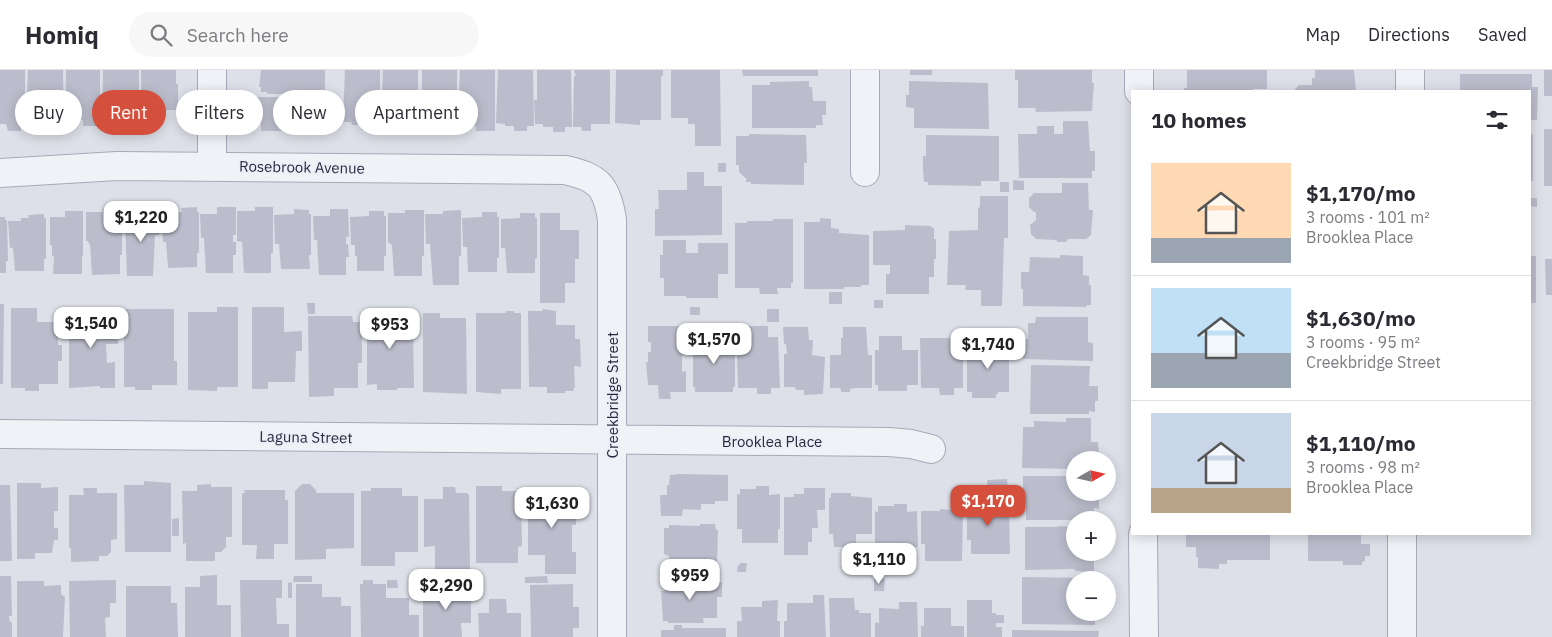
<!DOCTYPE html>
<html lang="en">
<head>
<meta charset="utf-8">
<style>
  :root { --surface:#fff; --page:#f7f7f7; --text:#2b2b33; --muted:#7c7c81; --line:#e1e1e2; --accent:#d4503d }
  body { margin:0; font-family:"IBM Plex Sans",sans-serif; background:var(--page); color:var(--text); height:100vh; display:flex; flex-direction:column; font-size:19px; white-space:nowrap }
  * { box-sizing:border-box; margin:0 }
  p { font-size:16px; color:var(--muted) }
  .icon { flex:none; width:28px; height:28px; fill:none; stroke:currentColor; stroke-width:2; stroke-linecap:round; stroke-linejoin:round }
  .map { position:relative; flex:1; overflow:hidden }
  .panel { position:absolute; left:1131px; top:20px; width:400px; height:445px; display:flex; flex-direction:column; background:var(--surface); border-radius:0px; box-shadow:0 2px 12px #0003 }
  .panel>* { flex:none }
  .top-card { position:absolute; left:15px; top:20px; width:475px; height:45px; display:flex; gap:10px }
  .needle { width:32px; rotate:81deg }
  .controls { position:absolute; left:1066px; top:381px; display:grid; gap:10px }
  .controls a { display:grid; place-items:center; width:50px; height:50px; border-radius:50%; background:var(--surface); box-shadow:0 2px 12px #0003; font-size:25px }
  .price { position:absolute; translate:-50% -42px; padding:0 11px; border-radius:10px; background:#fff; color:#222; font-size:16px; line-height:32px; filter:drop-shadow(0 1px 2px #0008) }
  .price::after { content:''; position:absolute; left:50%; top:30px; width:15px; height:11px; margin-left:-8px; background:inherit; clip-path:polygon(0 0,100% 0,50% 100%) }
  .price.active { background:var(--accent); color:#fff }
  ul { padding:0; list-style:none }
  li { display:flex; align-items:center; gap:15px; height:125px; padding:0 20px }
  li+li { border-top:1px solid var(--line) }
  li span { display:grid; place-items:center; flex:none; width:140px; height:100px; border-radius:0px; color:#555 }
  li>.icon { margin-inline-start:auto }
  span .icon { width:60px; height:60px; fill:#fffc; stroke-width:1 }
  li b { font-size:21px }
  h2 { display:flex; justify-content:space-between; align-items:center; height:60px; padding:0 20px; font-size:21px }
  .tag { padding:0 18px; border-radius:22px; background:var(--surface); box-shadow:0 2px 12px #0003; font-size:18px; line-height:45px }
  .tag.active { background:var(--accent); color:#fff }
  header { display:flex; align-items:center; gap:30px; box-sizing:border-box; height:70px; padding:0 25px; background:var(--surface); border-bottom:1px solid var(--line) }
  header strong { font-size:24px }
  nav { display:flex; gap:28px; margin-inline-start:auto; font-size:18px }
  .search { width:350px; height:45px; background:var(--page); display:flex; align-items:center; gap:12px; box-sizing:border-box; padding:0 18px; border-radius:28px; color:var(--muted); font-size:19px }
  .map>svg:first-child { display:block }
  .building { fill:#bbbdcc }
  .lines { fill:none; stroke-linecap:round; stroke-linejoin:round }
  .minor-casing { stroke:#a7a9b6; stroke-width:30 }
  .minor { stroke:#f1f2f7; stroke-width:28 }
  .labels { text-anchor:middle; dominant-baseline:central; stroke-width:4; stroke-linejoin:round; paint-order:stroke }
  .street-label { font-size:15px; fill:#272940; stroke:#eeeff6 }
</style>
</head>
<body>
<header>
<strong>Homiq</strong>
<div class="search"><svg class="icon" aria-label="search" viewBox="0 0 24 24"><circle cx="10" cy="10" r="6"/><path d="M15 15l6 6"/></svg>Search here</div>
<nav><a>Map</a><a>Directions</a><a>Saved</a></nav>
</header>
<div class="map">
<svg width="1552" height="567" viewBox="0 0 1552 567">
  <rect width="100%" height="100%" fill="#dee0e9"/>
  <path class="building" d="M0 0H25V57H21V61H8L6 54H0Z
    M28 0H63L64 56H58V61H45V51H26Z
    M66 0H100V56H83V50H65Z
    M103 0H139V53H133L134 59H121V49H102Z
    M141 0H176V14H178V40H161L162 55H142Z
    M261 0H325V24H267V22H261V17H259Z
    M345 0H380V55H373V59L361 60V55H352L351 52H343Z
    M383 0H418V55H412V60H399V55H389L390 52H381Z
    M422 0H457V59H437V53H420V29H422Z
    M460 0H495V61H476V56H466V53H458Z
    M498 0H533L534 56H527V61H514V56H505V54L496 53Z
    M537 0H571L572 57H565V62H553V57H543V54H535L534 30H537Z
    M574 0H610V54H591V61H582L581 57H573L574 6H576Z
    M616 0H663V6H661V50H640V55L615 53Z
    M671 0H720L721 76H695V54H688V48H671Z
    M742 0H818V6H743Z
    M910 0H932V5H910Z
    M1015 0H1092V13H1094L1092 41 1036 42 1035 38H1018V10H1015Z
    M1187 0H1267V19H1253V21H1184V18H1187Z
    M1315 0H1354L1356 21H1293L1299 15H1312V8H1315Z
    M1544 0H1552V26H1544Z
    M1460 4H1532V17H1538L1537 50H1530V21H1460Z
    M809 11V17H812L813 31H826V45H822L823 55H816V58H752V15H770V12Z
    M909 11 988 13 989 59 914 58V38L906 37V25H909Z
    M257 27H299V29H318V54H299V61H261V54H258V50H256Z
    M1063 51H1088L1090 81H1095V101H1092V108H1019L1018 64H1037V56H1054V64H1063Z
    M1544 59H1552V116H1544Z
    M749 64 806 65 807 93H804V115L751 114V112H746V108L744 107 739 102V95H736V66H749Z
    M1530 64H1533V111H1530Z
    M926 65 999 66V111H981V116L928 115V112H924L923 100V86H926Z
    M718 93H726V102H718Z
    M687 102H704V116H722V165L655 166V139H659L658 120H687Z
    M1013 110 1024 111V120H1013Z
    M1000 112H1009V122H1000Z
    M1062 113H1088L1089 140H1093L1091 165 1086 169H1068L1066 172H1058L1056 170 1036 169 1031 164 1030 155 1036 150V142H1034L1029 137V128L1034 123H1062Z
    M980 126H1008V168H1004L1002 236H981V220H965L966 215H947L949 161 978 160V138L980 137Z
    M1530 128H1537V137L1530 136Z
    M197 137V142H199V183H197V197L168 198 166 172H163L162 144 182 142 181 138Z
    M217 137H236V165H233V172H236V185H233V203H206L204 168H201L200 144H217Z
    M255 137H273V183H271V203H244L242 172 237 171V141H255Z
    M103 139H122V185H120V204L92 205 90 174H89L88 171H86V142H103Z
    M294 139 309 140V144H311V185H309L310 199H281L279 174H275L274 145 294 144Z
    M330 139H348L349 167H346V174H348L349 187H346V205H319L317 170H314L313 146H330Z
    M405 140H424V186H422V206H394L392 175 388 172V143H405Z
    M461 140V186H459V215H433L430 174H426L425 144H443V141Z
    M65 141H83V186H82V204H53L54 186H52V175H50V147H65Z
    M369 141H384V146H386V186H384V201H357V186H355V175H351L350 147 369 146Z
    M482 142H497V147H499V188H497V202H468L467 177H463L462 148 482 147Z
    M159 143V165H155L153 206H127L125 148H129L131 144Z
    M520 143H535V148H537V188L535 189V203H507L505 178H501V149L520 148Z
    M540 143H560V160H579V189H575V213H565V233H540Z
    M44 144V148H46V189H44V201H15L13 178H10L8 151H21V148H29L28 145Z
    M0 147H5V150H7L8 191H6V203H0Z
    M820 148 831 149V158L839 159V163L869 165V215H861V217H844V219H804V152H820Z
    M773 149H793V213H791V218H777L778 224H760L759 218H735V153H747V151H773Z
    M905 155 931 156 932 158H934V169H936V189H934V207H929V224H886V204H890V195H873V161L905 160Z
    M663 170H686V183H698V173H728V204H718V228H686V226H664V208H660V185H663Z
    M1060 185 1083 186V205L1089 206V215H1091V235H1087L1086 237 1023 236V219H1021V202H1029L1030 187 1060 188Z
    M1530 186H1536V233H1530Z
    M1545 189H1552V225H1546Z
    M829 222H842V234H829Z
    M874 230H883V238H874Z
    M307 233H315V244H308Z
    M0 234H4L3 314H0Z
    M217 237H238V317H217V321L188 320V242H217Z
    M252 237H284V262L302 261V281H296L295 312H268V319H252Z
    M690 237H700V245H690Z
    M11 238H37V252H58V275H62V291H58V314H39V321H25V318H11Z
    M124 239H174V291H177V315H152V320H135V317H124Z
    M543 239 556 241V255H575V269H580L581 297 574 296 575 318H573L574 321H565V323H547V317H529L528 241H542Z
    M767 239H779V252H767Z
    M69 240H110V259H118V274H106L107 293 115 292V318H100V316L69 318Z
    M367 241H409V255H413L414 318H397V320H377V314L367 315Z
    M506 241H514V243H521V319H501V324L476 322V243H506Z
    M423 243H440V248H466L467 324 423 322Z
    M308 246H352L353 252H362V293H358V318H334V326L309 327Z
    M1036 247H1088V272L1093 273V291L1023 289V269H1028V253H1035Z
    M648 256H685V285H682V302L686 301V322H670L671 329H659L658 315H648L646 292H648V282H651V272H648Z
    M749 256H768V267H778L780 318H771V324H757V318H738L737 285H741V267H749Z
    M783 257H808L809 270H813L812 285 825 287 823 324 804 325V320H797L794 317H784V284H787L786 274H784Z
    M843 257H866L868 285H872V318H854L850 319V322H841V319L839 318H830V285H841V268H843Z
    M879 266H902V280H918V315H907V321H878V315H875V280H879Z
    M696 268H735V317H733V322H695V317H693V282H696Z
    M920 268H960L961 286H963V318H954V325H940L939 318H921Z
    M971 273H1007V287H1009V322H998V324H996V328H972V322H967V287H971Z
    M1031 295 1090 296 1089 316H1098V331H1095V342L1089 341V344H1030Z
    M1066 348H1091V372H1098L1099 385H1094V390H1075V399L1022 398 1023 357H1034V351L1066 352Z
    M679 404 728 405V431H715V434H701V440L683 439 682 446H661L660 425H667V415H669L670 405Z
    M1023 406H1075V422H1094V427H1099V439L1094 438V450H1026V432H1023Z
    M1007 409 1008 420H988L987 410Z
    M144 411 171 413V482H125L124 415H144Z
    M17 413H41V418L58 417V441H54V458H58V470H54L52 483H35V489H17Z
    M211 414V417H232V467H226V477L221 482H215V491H186V473L183 474 182 421H197V415Z
    M302 414H310L316 420V423H354V478L326 479V489L295 490V421Z
    M0 415H10L12 491H0Z
    M476 416H502V421H521L522 476 518 477V493H476Z
    M756 416H769V425L780 424V459H778V473H742V459H737V424L740 425V419H756Z
    M443 417H455L456 423H467L469 425 470 502 435 503V476L424 477V429H443Z
    M544 417H559V420H572V440H576V455H572V482H576V504H545V485H528V421L544 420Z
    M83 418H97V423H117V469L111 470V482L107 486H99V491L71 492V478H69V425H84Z
    M371 418H402V426H418V482H395V496H361V421H371Z
    M804 418H825V440H817L818 458H812V472H808V485H784V427H794V424H804Z
    M244 420H285V430H288V474H274V489H256L257 475H242V423H245Z
    M831 423H851V426L872 428V464H856V477H834L833 464H829V428H831Z
    M969 429H992V433L1009 435 1010 484H971V470H967V435H969Z
    M894 434H907V442L917 441 918 477H914L915 491H879V477H875V441L878 442V436H894Z
    M940 439 963 441 962 491H925V474H921V441H940Z
    M179 448V466H172V449Z
    M700 454H715L716 460H718L717 496H704V498H669V486L664 484V458H669V455L700 456Z
    M1057 456 1075 457V482H1096V489H1094V502L1075 501V499L1025 500V457H1057Z
    M1186 464H1270V490H1227V494H1219V499L1198 498V487H1196V477H1186Z
    M1308 464H1361V474H1370V486H1365V491L1362 492V495H1343V491H1308Z
    M740 493H747L746 502H737L738 495H740Z
    M217 505V535H231V567H185V517H200V506Z
    M0 506H11L12 546H9L10 552H12V567H0Z
    M294 506H312V512H293Z
    M547 506 548 513H525V507Z
    M1022 507 1095 508V510H1075V542H1095V555L1022 554Z
    M874 509H885L884 521H874Z
    M116 510V533H110V547L105 548 106 567H70L69 511Z
    M240 510H282V528H276L277 554H289V567H241Z
    M363 510H373V514H386V528H409V545H419V567H361L360 514H363Z
    M387 510H397L398 518H387Z
    M668 510H703L704 512H722V527H717V548H703L704 553H668V551H663L661 521H665L666 512H668Z
    M17 511H44V516L61 515V524L65 527 63 567H17Z
    M292 512V528H288V513Z
    M296 514H322V527H341V536H351V567H296Z
    M573 514V537H579V558H573V567H531L530 515Z
    M126 516H171V533H177L178 567H126Z
    M471 516V553H461L462 567H423V517Z
    M813 525H824L826 567H784V551H787V533H813Z
    M829 528H854L855 540H859V543H871V567H830Z
    M489 529H506L507 543H521V567H479L478 543H489Z
    M778 530 777 551H780V567H737V551H742L741 537H762V531Z
    M967 530H992V543H996V545H1004V553H996V557H1002V567H967Z
    M899 532H917L918 567H875V552L879 553V538L899 539Z
    M924 538H951V556H964V567H921V556H924Z
    M674 555H682V558H726V567H661V560H674Z
    M1012 560 1099 561 1098 567H1012Z"/>
  <g class="lines">
    <defs>
      <path id="minor" d="M212 0V96
        M865 0V102
        M1139 0V21
        M1410 0V21
        M0 103 117 96 565 100C598 107 607 116 612 150V567
        M0 364 889 372 911 374 931 379
        M1143 464 1144 567
        M1402 464V567"/>
    </defs>
    <use href="#minor" class="minor-casing"/>
    <use href="#minor" class="minor"/>
  </g>
  <g class="labels">
    <g class="street-label">
      <text transform="translate(302 97) rotate(1)">Rosebrook Avenue</text>
      <text transform="translate(612 325) rotate(-90)">Creekbridge Street</text>
      <text transform="translate(306 367) rotate(1)">Laguna Street</text>
      <text x="772" y="371">Brooklea Place</text>
    </g>
  </g>
</svg>
<div class="controls">
<a><svg class="needle" viewBox="-14 -14 28 28"><path d="M0-13l5 13h-10z" fill="#e53935"/><path d="M0 13l5-13h-10z" fill="#7c7c81"/></svg></a>
<a>+</a>
<a>−</a>
</div>
<b class="price" style="left:141px;top:173px">$1,220</b>
<b class="price" style="left:91px;top:279px">$1,540</b>
<b class="price" style="left:390px;top:280px">$953</b>
<b class="price" style="left:714px;top:295px">$1,570</b>
<b class="price" style="left:988px;top:300px">$1,740</b>
<b class="price active" style="left:988px;top:457px">$1,170</b>
<b class="price" style="left:552px;top:459px">$1,630</b>
<b class="price" style="left:879px;top:515px">$1,110</b>
<b class="price" style="left:690px;top:531px">$959</b>
<b class="price" style="left:446px;top:541px">$2,290</b>
<div class="top-card">
<a class="tag">Buy</a>
<a class="tag active">Rent</a>
<a class="tag">Filters</a>
<a class="tag">New</a>
<a class="tag">Apartment</a>
</div>
<section class="panel">
<h2>10 homes<svg class="icon" aria-label="filters" viewBox="0 0 24 24"><path d="M4 7h16M4 17h16"/><circle cx="9" cy="7" r="2"/><circle cx="15" cy="17" r="2"/></svg></h2>
<ul>
<li><span style="background:linear-gradient(#ffd9b3 75%,#9aa5b1 0)"><svg class="icon" aria-label="home" viewBox="0 0 24 24"><path d="M3 11l9-7 9 7M6 9v11h12V9"/></svg></span><div><b>$1,170/mo</b><p>3 rooms · 101 m²</p><p>Brooklea Place</p></div></li>
<li><span style="background:linear-gradient(#bfe0f5 65%,#9aa5b1 0)"><svg class="icon" aria-label="home" viewBox="0 0 24 24"><path d="M3 11l9-7 9 7M6 9v11h12V9"/></svg></span><div><b>$1,630/mo</b><p>3 rooms · 95 m²</p><p>Creekbridge Street</p></div></li>
<li><span style="background:linear-gradient(#c9d6e8 75%,#b9a48a 0)"><svg class="icon" aria-label="home" viewBox="0 0 24 24"><path d="M3 11l9-7 9 7M6 9v11h12V9"/></svg></span><div><b>$1,110/mo</b><p>3 rooms · 98 m²</p><p>Brooklea Place</p></div></li>
</ul>
</section>
</div>
</body>
</html>
